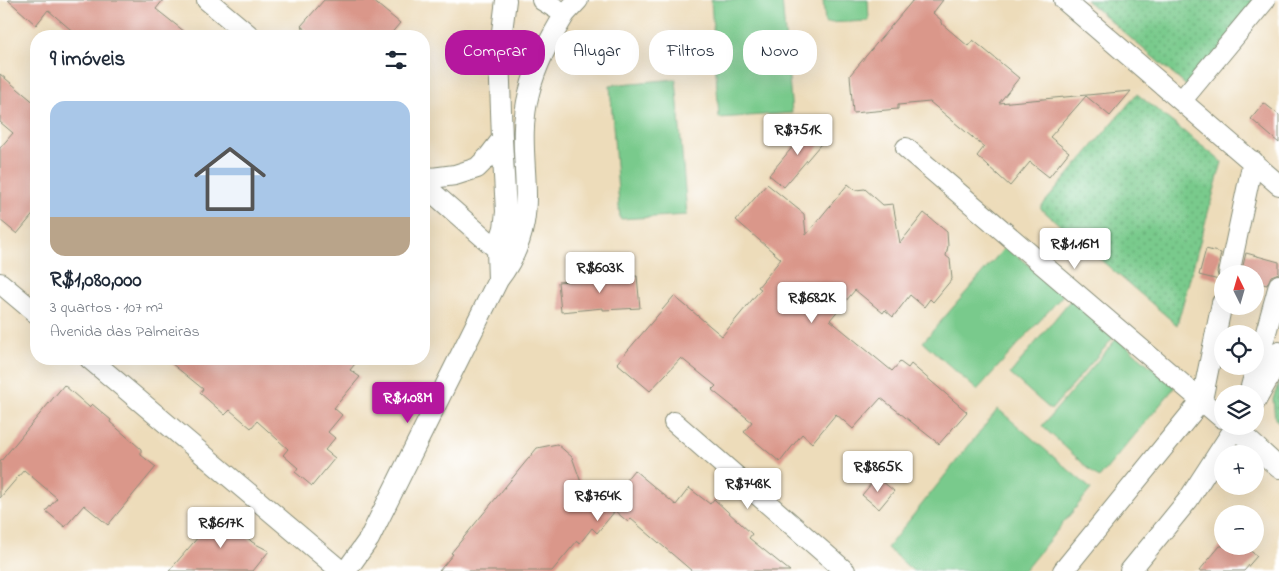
<!DOCTYPE html>
<html lang="pt">
<head>
<meta charset="utf-8">
<style>
  :root { --surface:#fff; --page:#f2f2f3; --text:#1f2937; --muted:#747a83; --line:#e0e1e3; --accent:#b5179e }
  body { margin:0; font-family:"Indie Flower",sans-serif; background:var(--page); color:var(--text); height:100vh; display:flex; flex-direction:column; font-size:19px; white-space:nowrap }
  * { box-sizing:border-box; margin:0 }
  p { font-size:16px; color:var(--muted) }
  .icon { flex:none; width:28px; height:28px; fill:none; stroke:currentColor; stroke-width:2; stroke-linecap:round; stroke-linejoin:round }
  .map { position:relative; flex:1; overflow:hidden }
  .side { position:absolute; left:30px; top:30px; width:400px; height:335px; display:flex; flex-direction:column; background:var(--surface); border-radius:20px; box-shadow:0 5px 20px #0002 }
  .side>* { flex:none }
  .hud { position:absolute; left:445px; top:30px; width:475px; height:45px; display:flex; gap:10px }
  .needle { width:32px; rotate:355deg }
  .fabs { position:absolute; left:1214px; top:265px; display:grid; gap:10px }
  .fabs a { display:grid; place-items:center; width:50px; height:50px; border-radius:50%; background:var(--surface); box-shadow:0 5px 20px #0002; font-size:25px }
  .price { position:absolute; translate:-50% -42px; padding:0 11px; border-radius:5px; background:#fff; color:#222; font-size:16px; line-height:32px; filter:drop-shadow(0 1px 2px #0008) }
  .price::after { content:''; position:absolute; left:50%; top:30px; width:15px; height:11px; margin-left:-8px; background:inherit; clip-path:polygon(0 0,100% 0,50% 100%) }
  .price.active { background:var(--accent); color:#fff }
  ul { padding:0; list-style:none }
  li { display:grid; align-content:center; gap:10px; height:265px; padding:0 20px }
  li+li { border-top:1px solid var(--line) }
  li span { display:grid; place-items:center; height:155px; border-radius:15px; color:#555 }
  li>.icon { margin-inline-start:auto }
  span .icon { width:90px; height:90px; fill:#fffc; stroke-width:1 }
  li b { font-size:21px }
  h2 { display:flex; justify-content:space-between; align-items:center; height:60px; padding:0 20px; font-size:21px }
  .tag { padding:0 18px; border-radius:20px; background:var(--surface); box-shadow:0 5px 20px #0002; font-size:18px; line-height:45px }
  .tag.active { background:var(--accent); color:#fff }
  .map>svg:first-child { display:block }
  .grass { fill:url(#grass-dots); stroke:#4c8460 }
  .pitch { fill:#79ca8c; stroke:#4c8460 }
  .building { fill:#da978a }
  .lines { fill:none; stroke-linecap:round; stroke-linejoin:round }
  .minor-casing { stroke:#868c77; stroke-width:22 }
  .minor { stroke:#fff; stroke-width:20 }
</style>
</head>
<body>
<div class="map">
<svg width="1279" height="571" viewBox="0 0 1279 571">
  <defs>
    <pattern id="grass-dots" width="8" height="8" patternUnits="userSpaceOnUse" patternTransform="scale(1.25)"><rect width="8" height="8" fill="#79ca8c"/><path d="M2 2h.1M6 6h.1" fill="none" stroke="#63a573" stroke-width="1.8" stroke-linecap="round"/></pattern>
  </defs>
  <rect width="100%" height="100%" fill="#fff"/>
  <filter id="ink" filterUnits="userSpaceOnUse"><feTurbulence type="fractalNoise" baseFrequency=".02" numOctaves="2"/><feDisplacementMap in="SourceGraphic" scale="10" xChannelSelector="R" yChannelSelector="G"/><feConvolveMatrix kernelMatrix="1 2 1 2 8 2 1 2 1" color-interpolation-filters="sRGB"/></filter>
  <filter id="wash" filterUnits="userSpaceOnUse"><feTurbulence type="fractalNoise" baseFrequency=".0096" numOctaves="4" result="noise"/><feDisplacementMap in="SourceGraphic" scale="20" xChannelSelector="R" yChannelSelector="G"/><feGaussianBlur stdDeviation="1.12" result="paint"/><feColorMatrix in="noise" values="0 0 0 0 0 0 0 0 0 0 0 0 0 0 0 0 0 1.4 0 .05"/><feComposite in="paint" operator="in"/></filter>
  <g filter="url(#wash)">
    <rect width="100%" height="100%" fill="#eddcba"/>
    <path class="grass" d="M1086 0H1261L1189 88Z
      M1137 94 1222 162 1177 325 1040 208Z
      M1279 382V422L1275 419 1273 399Z"/>
    <path class="pitch" d="M711 0H782L792 113 719 118Z
      M823 0H868L869 21 825 23Z
      M676 79 687 215 620 219 610 85Z
      M1006 246 1063 295 977 390 923 342Z
      M1072 298 1114 337 1051 410 1010 374Z
      M1117 338 1175 387 1099 478 1042 426Z
      M998 409 1091 489 1024 571H913L887 548Z"/>
    <g id="blocks">
      <path class="building" d="M8 0H163L156 9 190 36H78L48 10 36 25Z
        M324 0H372L400 23 389 36H313L301 26Z
        M913 0H943L933 13 941 20V23L968 46 973 40 1019 78 999 103 1131 91 1110 116 1086 96 1050 137 1069 152 1049 177 1030 162 1010 186 977 156 984 147 930 102 898 105V109L853 113 850 75Z
        M0 74 36 104V211L17 234 0 220V148L13 133 0 122Z
        M1264 103 1279 115V143L1251 119Z
        M811 125 826 138 784 187 769 175Z
        M767 184 804 214 806 235 848 184 855 190 865 189 883 205 893 204 900 243 924 213 947 232 948 246 946 256 950 259 952 279 933 302 930 299 924 307 910 295 893 317 885 310 883 313 855 290 830 320 892 371 900 362 908 368 911 364 967 412 939 444 881 398 853 429 836 414 812 443 802 434 780 462 744 432 752 422 712 390 716 386 681 358 650 391 617 363 674 296 722 336 761 289 758 287 781 259 736 220Z
        M1206 249 1221 253 1217 272 1219 280 1199 275Z
        M1246 253 1279 262V273L1271 276 1267 285 1255 282V274H1241Z
        M637 276 640 308 603 310V308L561 312 558 282Z
        M166 359H359L350 370 360 377 334 408 342 415 328 432 335 438 325 450 335 458 312 486 295 472 298 468 283 455 288 449 257 421 251 428 230 410 225 415 200 393 203 389Z
        M64 385 89 407 92 404 111 420 110 422 141 449V455L156 467 108 525 84 505 65 527 46 511 57 498 24 470 0 498V462Z
        M557 444 572 457 582 485 606 482 617 491 634 470 676 505 689 488 710 504 714 499 752 534 749 538 790 571H692L631 519 628 522 615 511 597 533 592 528 580 543 577 541 552 571H439L453 554 451 553 537 448Z
        M877 477 894 491 879 509 862 495Z
        M221 511 252 542 269 551 253 571H169L205 529 203 527 215 512 218 514Z
        M1220 546H1244L1257 556 1244 571H1199Z"/>
    </g>
  </g>
  <g filter="url(#ink)">
    <use href="#blocks" fill-opacity="0" stroke="#868c77" stroke-width="1"/>
    <g class="lines">
      <defs>
        <path id="minor" d="M207 0 250 36
          M542 0 565 14 578 0
          M1064 0 1279 185
          M1182 100 1265 0
          M906 148 1222 418
          M424 176 432 178 455 175 477 168 489 156 502 139 499 55 506 0
          M424 185 507 258
          M1229 274 1253 161
          M498 280 497 250 504 228 506 212 502 139
          M0 283 36 313
          M90 359 341 571
          M1249 394 1279 285
          M1255 402 1268 379 1279 352
          M674 422 845 571
          M1233 426 1279 468
          M346 571 369 539 498 280C549 214 511 163 529 93 536 64 550 39 565 14
          M1063 571 1202 400 1222 303
          M1130 571 1188 500 1236 426"/>
      </defs>
      <use href="#minor" class="minor-casing"/>
      <use href="#minor" class="minor"/>
    </g>
  </g>
</svg>
<div class="fabs">
<a><svg class="needle" viewBox="-14 -14 28 28"><path d="M0-13l5 13h-10z" fill="#e53935"/><path d="M0 13l5-13h-10z" fill="#747a83"/></svg></a>
<a><svg class="icon" aria-label="locate" viewBox="0 0 24 24"><circle cx="12" cy="12" r="6"/><path d="M12 2v4M12 18v4M2 12h4M18 12h4"/></svg></a>
<a><svg class="icon" aria-label="layers" viewBox="0 0 24 24"><path d="M12 4l9 5-9 5-9-5zM3 14l9 5 9-5"/></svg></a>
<a>+</a>
<a>−</a>
</div>
<b class="price" style="left:798px;top:156px">R$751K</b>
<b class="price" style="left:1075px;top:270px">R$1.16M</b>
<b class="price" style="left:600px;top:294px">R$603K</b>
<b class="price" style="left:812px;top:324px">R$682K</b>
<b class="price active" style="left:408px;top:424px">R$1.08M</b>
<b class="price" style="left:878px;top:493px">R$865K</b>
<b class="price" style="left:748px;top:510px">R$748K</b>
<b class="price" style="left:598px;top:522px">R$764K</b>
<b class="price" style="left:221px;top:549px">R$617K</b>
<div class="hud">
<a class="tag active">Comprar</a>
<a class="tag">Alugar</a>
<a class="tag">Filtros</a>
<a class="tag">Novo</a>
</div>
<section class="side">
<h2>9 imóveis<svg class="icon" aria-label="filters" viewBox="0 0 24 24"><path d="M4 7h16M4 17h16"/><circle cx="9" cy="7" r="2"/><circle cx="15" cy="17" r="2"/></svg></h2>
<ul>
<li><span style="background:linear-gradient(#a9c7e8 75%,#b9a48a 0)"><svg class="icon" aria-label="home" viewBox="0 0 24 24"><path d="M3 11l9-7 9 7M6 9v11h12V9"/></svg></span><div><b>R$1,080,000</b><p>3 quartos · 107 m²</p><p>Avenida das Palmeiras</p></div></li>
</ul>
</section>
</div>
</body>
</html>
